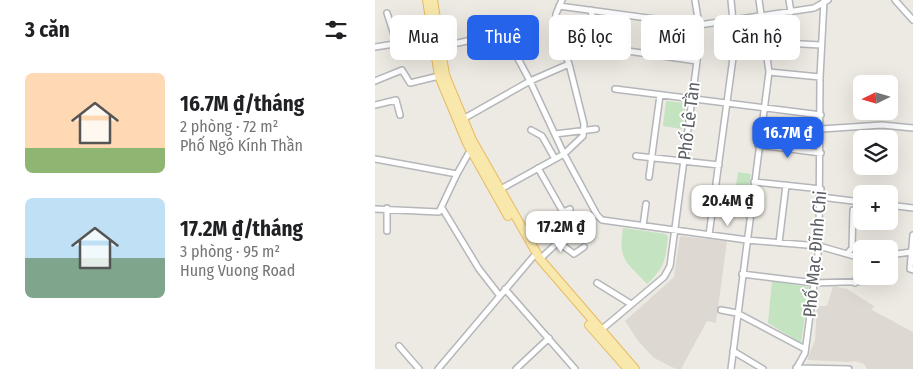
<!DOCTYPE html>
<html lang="vi">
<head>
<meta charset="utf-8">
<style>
  :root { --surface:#fff; --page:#f2f2f2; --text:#202124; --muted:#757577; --accent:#2563eb }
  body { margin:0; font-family:"Fira Sans Condensed",sans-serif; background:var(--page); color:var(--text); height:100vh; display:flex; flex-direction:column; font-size:19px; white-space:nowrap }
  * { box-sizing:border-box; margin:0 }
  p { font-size:16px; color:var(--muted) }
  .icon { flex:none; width:28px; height:28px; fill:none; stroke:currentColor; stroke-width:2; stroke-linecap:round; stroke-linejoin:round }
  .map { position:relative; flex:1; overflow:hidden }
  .panel { display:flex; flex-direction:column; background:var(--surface); width:375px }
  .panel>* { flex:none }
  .banner { position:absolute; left:15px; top:15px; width:448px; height:45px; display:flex; gap:10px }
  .needle { width:32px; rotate:265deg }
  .controls { position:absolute; left:478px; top:75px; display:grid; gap:10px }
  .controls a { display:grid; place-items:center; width:45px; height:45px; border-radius:8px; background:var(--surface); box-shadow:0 5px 20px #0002; font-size:25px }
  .price { position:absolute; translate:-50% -42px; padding:0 11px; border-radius:10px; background:#fff; color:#222; font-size:16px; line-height:32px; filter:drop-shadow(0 1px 2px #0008) }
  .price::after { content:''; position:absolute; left:50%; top:30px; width:15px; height:11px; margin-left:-8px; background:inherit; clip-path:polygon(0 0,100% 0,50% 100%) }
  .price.active { background:var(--accent); color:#fff }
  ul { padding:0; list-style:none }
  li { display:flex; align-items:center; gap:15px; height:125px; padding:0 25px }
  li span { display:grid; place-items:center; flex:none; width:140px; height:100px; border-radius:8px; color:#555 }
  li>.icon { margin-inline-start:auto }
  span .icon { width:60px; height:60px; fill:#fffc; stroke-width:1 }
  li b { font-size:21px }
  h2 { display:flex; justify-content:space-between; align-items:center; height:60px; padding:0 25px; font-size:21px }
  .pill { padding:0 18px; border-radius:8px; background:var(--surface); box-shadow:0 5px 20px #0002; font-size:18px; line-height:45px }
  .pill.active { background:var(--accent); color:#fff }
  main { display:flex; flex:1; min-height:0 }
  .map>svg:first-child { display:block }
  .education { fill:#ddd9d2 }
  .green { fill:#c3e3c1 }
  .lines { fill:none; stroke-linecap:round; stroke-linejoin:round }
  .minor-casing { stroke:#b4b6ba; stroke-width:8 }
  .primary-casing { stroke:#e7ba62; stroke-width:10 }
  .minor { stroke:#fff; stroke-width:5 }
  .primary { stroke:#f9e8ac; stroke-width:8 }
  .labels { text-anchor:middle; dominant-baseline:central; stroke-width:4; stroke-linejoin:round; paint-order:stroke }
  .street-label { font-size:18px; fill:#5b5f63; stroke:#fff }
</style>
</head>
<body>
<main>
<section class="panel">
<h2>3 căn<svg class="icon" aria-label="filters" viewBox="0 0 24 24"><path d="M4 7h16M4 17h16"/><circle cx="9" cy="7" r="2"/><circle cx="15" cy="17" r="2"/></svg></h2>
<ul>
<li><span style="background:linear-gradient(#ffd9b3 75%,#8fb573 0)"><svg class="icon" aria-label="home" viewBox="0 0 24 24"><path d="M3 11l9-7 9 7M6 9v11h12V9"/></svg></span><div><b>16.7M ₫/tháng</b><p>2 phòng · 72 m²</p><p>Phố Ngô Kính Thần</p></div></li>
<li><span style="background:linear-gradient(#bfe0f5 60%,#7fa58c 0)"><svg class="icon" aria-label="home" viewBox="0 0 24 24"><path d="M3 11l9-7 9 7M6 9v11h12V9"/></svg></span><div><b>17.2M ₫/tháng</b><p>3 phòng · 95 m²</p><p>Hung Vuong Road</p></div></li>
</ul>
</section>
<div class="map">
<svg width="538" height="369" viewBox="0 0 538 369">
  <rect width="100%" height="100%" fill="#edeae3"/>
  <path class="education" d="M305 236 352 241 341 323 332 321 306 369H301L279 358 263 341 250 321 299 277Z
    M458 286 472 289 499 306 497 310 538 332V369H492L489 364 480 361 474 362 432 360 440 340 442 306H452Z"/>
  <path class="green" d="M291 101 311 103 307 129 288 126Z
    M363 172 376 174 374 187 361 185Z
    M248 228 291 234 293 237C290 261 290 267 272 284 251 261 243 261 248 228Z
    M397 281 434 287 426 343 393 323Z"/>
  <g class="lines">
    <defs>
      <path id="minor" d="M414 0 416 12
        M520 0 538 20
        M184 6 324 25 439 8 453 0
        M216 10 222 41 225 47 322 61
        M12 13 22 44
        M389 42 446 45
        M83 43 96 40 101 50 134 42 155 81 189 154 222 215 227 220 372 240 444 246 486 258
        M0 47 57 38
        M394 72 445 77
        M0 81 27 70 35 83 64 76
        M240 89 446 115
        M0 105 21 100 25 115
        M88 119 155 81 194 64
        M446 129 507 125 538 128
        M156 130 167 136 180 159
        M180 134 221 129
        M383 145 446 153
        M261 156 344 165
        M0 159 82 174 96 149
        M163 168 188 212 195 209
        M274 177 285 95
        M379 182 446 189
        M124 190 189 154 208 136 209 124 194 64 180 26 181 14 187 0
        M446 197 486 202
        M514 205 538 208
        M12 208V231
        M67 208 104 269 125 296
        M0 209 64 212 82 174
        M268 226 271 204
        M334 235 360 43 356 0
        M538 235 535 269 538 270
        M183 242 199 254 209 247
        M404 243 411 185
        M472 254 477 248 478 210
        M514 255 536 252
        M165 259 194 232
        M367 274 440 283 496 281
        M222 283 256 304
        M480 283 486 262
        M130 289 200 369
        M346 310 362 313 430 349
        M226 330 289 277 295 266 322 61 324 25 320 0
        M24 346 44 369
        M358 351 388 369
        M421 368 474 369
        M63 369 158 257
        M141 369 174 338
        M356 369 394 72 384 0
        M421 369 430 353 444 246 445 77 449 0"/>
      <path id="primary" d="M52 0 64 76 92 143 133 216
        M58 0 70 75 97 140 165 259 260 369
        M214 325 253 369"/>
    </defs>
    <use href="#minor" class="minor-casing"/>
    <use href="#primary" class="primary-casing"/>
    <use href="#minor" class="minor"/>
    <use href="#primary" class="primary"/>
  </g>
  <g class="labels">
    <g class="street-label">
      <text transform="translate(314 121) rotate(-83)">Phố Lê Tần</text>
      <text transform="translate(440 254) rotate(-85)">Phố Mạc Đĩnh Chi</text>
    </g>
  </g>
</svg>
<div class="controls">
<a><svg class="needle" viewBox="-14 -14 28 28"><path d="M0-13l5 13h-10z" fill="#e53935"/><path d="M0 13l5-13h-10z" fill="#757577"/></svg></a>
<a><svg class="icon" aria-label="layers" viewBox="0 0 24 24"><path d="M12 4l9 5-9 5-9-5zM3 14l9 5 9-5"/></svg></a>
<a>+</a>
<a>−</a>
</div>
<b class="price active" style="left:413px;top:159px">16.7M ₫</b>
<b class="price" style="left:353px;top:227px">20.4M ₫</b>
<b class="price" style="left:186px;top:253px">17.2M ₫</b>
<div class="banner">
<a class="pill">Mua</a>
<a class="pill active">Thuê</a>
<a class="pill">Bộ lọc</a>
<a class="pill">Mới</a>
<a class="pill">Căn hộ</a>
</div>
</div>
</main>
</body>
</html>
